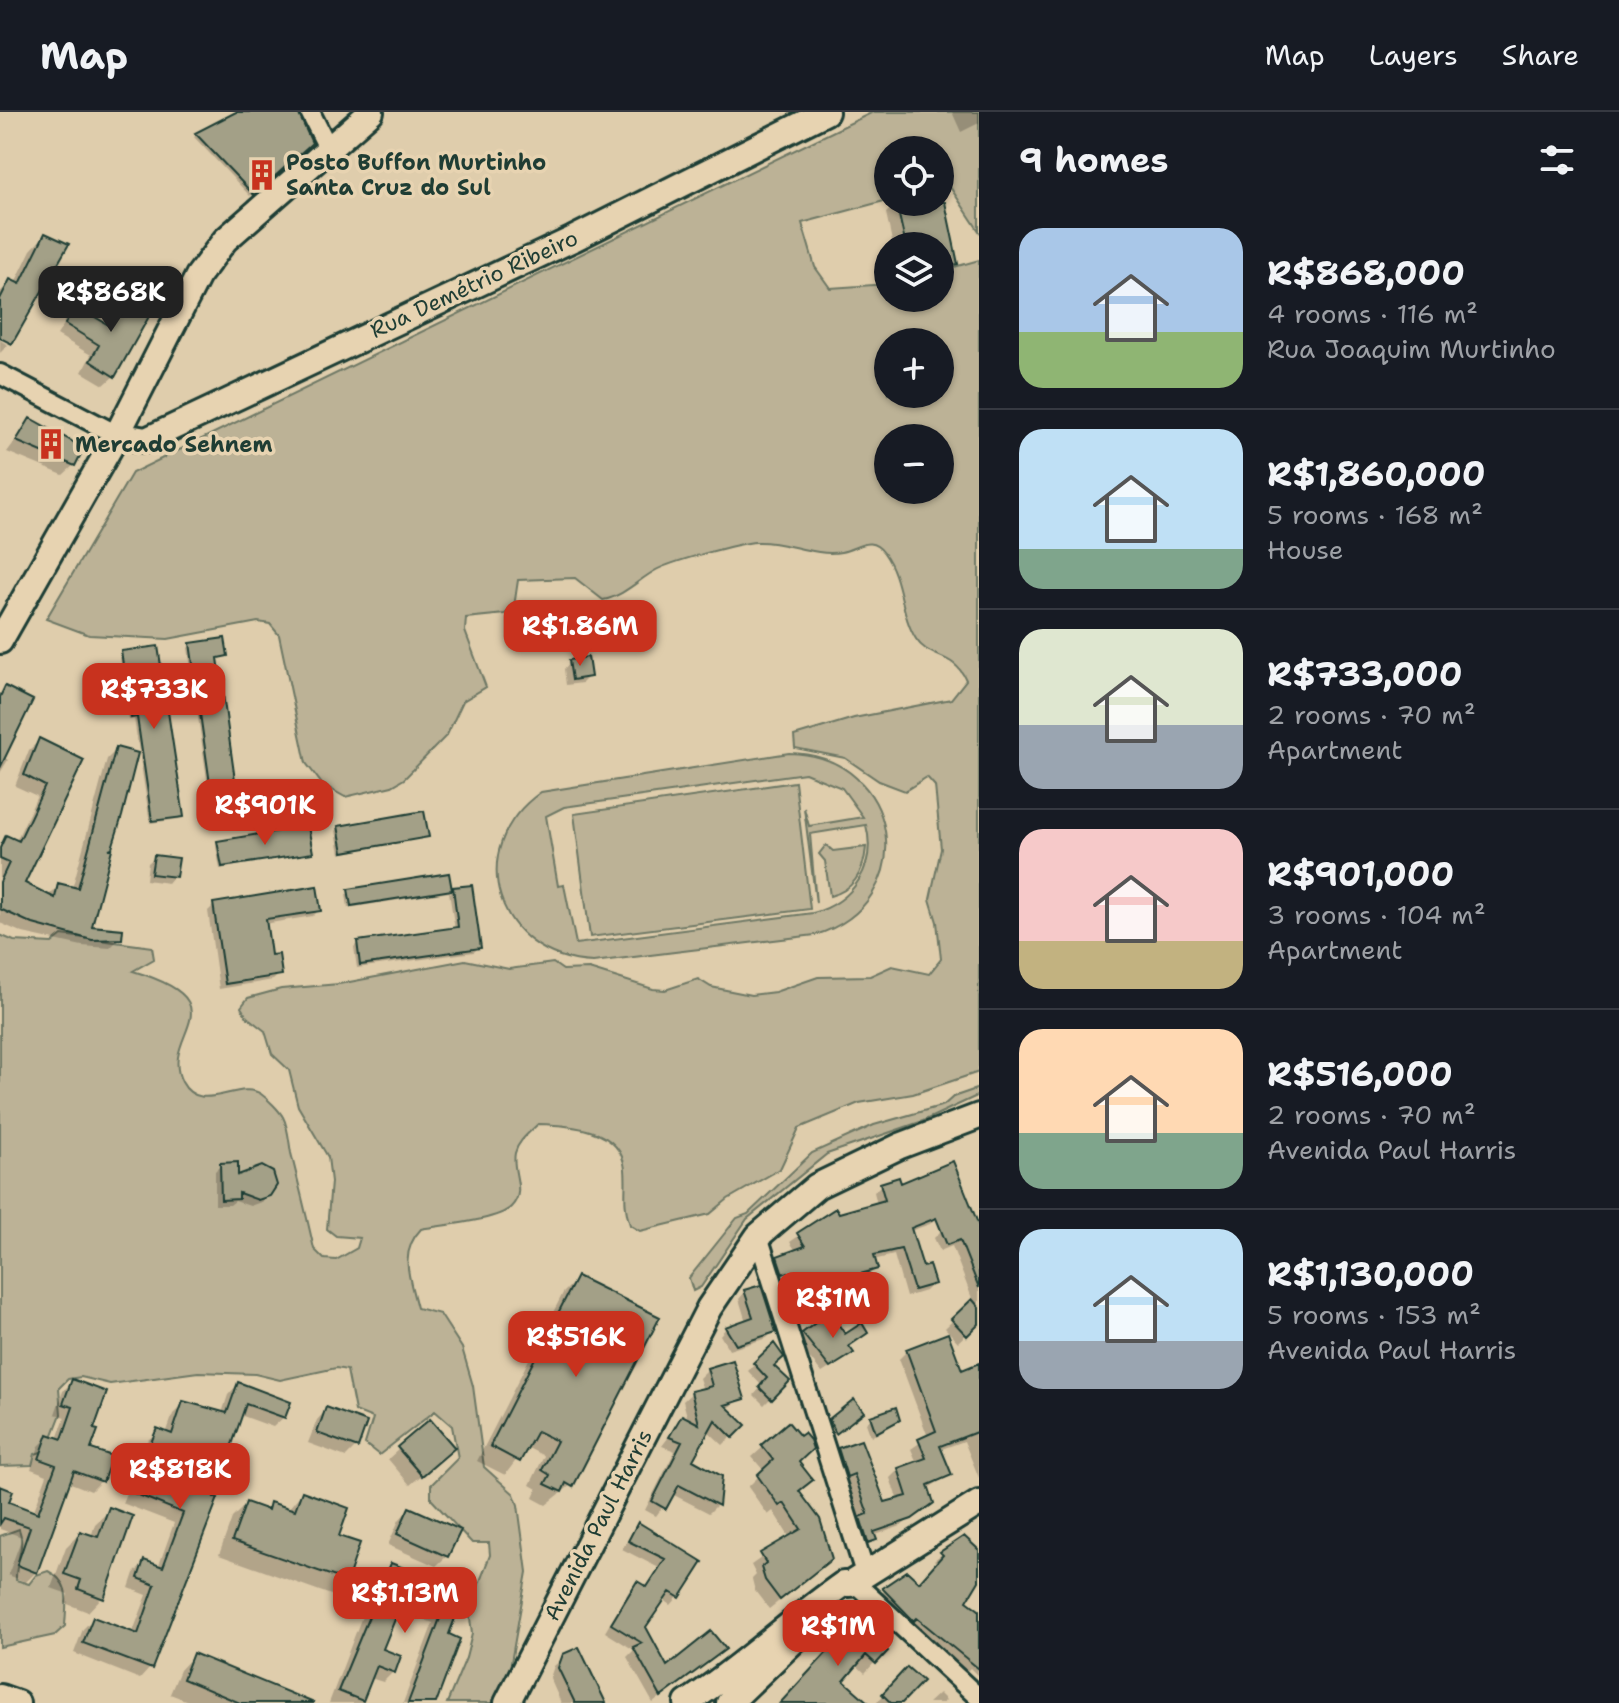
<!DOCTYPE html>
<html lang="en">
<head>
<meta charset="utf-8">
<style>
  :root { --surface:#171b24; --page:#20242c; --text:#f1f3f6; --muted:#9ea1a6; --line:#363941; --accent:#c8321e }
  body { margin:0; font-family:"Shantell Sans",sans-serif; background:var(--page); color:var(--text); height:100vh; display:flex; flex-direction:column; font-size:30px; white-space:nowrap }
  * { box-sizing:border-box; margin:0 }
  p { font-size:26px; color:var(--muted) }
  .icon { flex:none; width:44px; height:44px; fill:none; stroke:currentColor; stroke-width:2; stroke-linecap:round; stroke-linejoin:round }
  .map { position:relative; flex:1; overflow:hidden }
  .details { display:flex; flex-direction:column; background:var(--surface); width:640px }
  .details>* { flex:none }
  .tools { position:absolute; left:874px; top:24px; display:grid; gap:16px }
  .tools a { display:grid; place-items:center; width:80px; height:80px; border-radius:50%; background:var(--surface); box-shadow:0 2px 6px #0004; font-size:40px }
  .price { position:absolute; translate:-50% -68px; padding:0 18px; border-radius:16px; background:var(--accent); color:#fff; font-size:26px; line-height:52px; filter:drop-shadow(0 2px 4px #0008) }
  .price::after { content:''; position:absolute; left:50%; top:48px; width:24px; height:18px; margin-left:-12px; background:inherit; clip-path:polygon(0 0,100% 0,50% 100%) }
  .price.current { background:#222; color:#fff }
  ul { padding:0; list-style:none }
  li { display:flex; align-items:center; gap:24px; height:200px; padding:0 40px }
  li+li { border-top:2px solid var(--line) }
  li span { display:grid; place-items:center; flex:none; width:224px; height:160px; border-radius:24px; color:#555 }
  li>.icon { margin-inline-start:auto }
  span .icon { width:96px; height:96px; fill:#fffc; stroke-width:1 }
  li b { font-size:34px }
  h2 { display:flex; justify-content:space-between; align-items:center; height:96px; padding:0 40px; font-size:34px }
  header { display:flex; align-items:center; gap:48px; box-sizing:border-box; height:112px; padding:0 40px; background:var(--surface); border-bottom:2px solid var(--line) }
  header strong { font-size:38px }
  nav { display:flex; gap:44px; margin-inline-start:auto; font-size:28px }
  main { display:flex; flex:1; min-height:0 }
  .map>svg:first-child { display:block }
  .green { fill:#bcb296; stroke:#6e7865; stroke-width:2; fill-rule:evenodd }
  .shadow { fill:#0003 }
  .building { fill:#a3a087; stroke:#1f3d34; stroke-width:2 }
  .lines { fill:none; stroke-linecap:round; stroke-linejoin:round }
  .street-casing { stroke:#1f3d34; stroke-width:24 }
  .secondary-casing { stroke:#1f3d34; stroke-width:30 }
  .street { stroke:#e7d3b1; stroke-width:18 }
  .secondary { stroke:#e7d3b1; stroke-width:24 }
  .labels { text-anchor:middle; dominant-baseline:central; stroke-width:7; stroke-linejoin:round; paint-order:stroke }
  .poi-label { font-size:22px; font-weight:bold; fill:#1f3d34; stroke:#e7d3b1; text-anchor:start }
  .street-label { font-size:22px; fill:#1f3d34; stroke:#e7d3b1 }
</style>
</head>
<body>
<header>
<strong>Map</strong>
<nav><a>Map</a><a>Layers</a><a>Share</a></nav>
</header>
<main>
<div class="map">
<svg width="979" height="1591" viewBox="0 0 979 1591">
  <rect width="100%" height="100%" fill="#dfcdac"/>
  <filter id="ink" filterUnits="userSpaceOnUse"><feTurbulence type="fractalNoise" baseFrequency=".0125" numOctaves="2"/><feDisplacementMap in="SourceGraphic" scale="16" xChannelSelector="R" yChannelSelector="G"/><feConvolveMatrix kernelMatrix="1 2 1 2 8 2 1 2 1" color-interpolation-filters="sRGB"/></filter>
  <g filter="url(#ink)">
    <path class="green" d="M873 0H979V119L948 72 940 74V38H888V88L802 111 815 155 830 176 888 172V186H940V159L979 148V960L913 982 859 991 799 1016 780 1057 728 1087 710 1102 640 1119 630 1113C622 1090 627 1079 625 1057 621 1016 569 1013 538 1012 529 1021 518 1029 515 1041 511 1060 527 1079 511 1095 497 1109 442 1113 421 1117 398 1141 410 1167 417 1196L440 1202 462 1236 473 1274 484 1355 514 1382 518 1393 527 1460 504 1590 513 1586 528 1591H447L466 1546 472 1522 469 1498 490 1443 489 1431H472L431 1387V1373L458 1346 452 1314 435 1299 379 1343 365 1332 373 1306 355 1299 347 1258 336 1256 280 1268 255 1262 198 1260 110 1272 81 1265 68 1267 59 1276 61 1302 47 1338 35 1342 32 1353 0 1354V823L14 829 52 831 62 823 152 835 154 847 133 859C243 892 158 923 182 970 200 1004 239 967 261 982 268 987 279 998 283 1005 288 1014 289 1030 291 1041 299 1073 307 1105 314 1137L324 1147 336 1148 357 1136 360 1126 336 1124 327 1117 331 1070 328 1045 298 994 289 958 272 942 265 919 247 905 241 895 248 886 281 877 339 872 465 848 509 857 553 851 563 858 589 857 653 877 665 878 698 867 711 875 751 883 775 880 818 865 870 864 892 854 929 862 941 847 937 810 930 787 941 737 935 674 927 665 905 679 879 669 845 646 795 636 794 624 854 606 951 587 966 568C954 540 929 548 916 527 900 502 903 467 884 441 870 422 858 437 841 440 814 445 783 428 756 430 739 431 670 450 656 458 638 468 624 484 603 488L575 466 518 468 514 495 505 502 466 506 465 519 486 575 463 589 447 623 404 667 392 674 345 685 322 672 306 651 279 523 270 512 258 510 168 527 89 523 46 507 132 361ZM888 230H940V282H888ZM888 326H940V378H888Z
      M789 641C902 643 924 790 815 823L593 850C496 846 461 736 541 680ZM805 661 842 676 863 705 809 714 804 696 816 791 810 722 866 713C877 754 853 790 813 801L576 832 564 773 558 774 546 704 564 695Z
      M795 670 810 797 590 825 574 702Z
      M826 733 833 739 866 735C864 759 855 778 830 784L825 749 819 742Z
      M979 976V983L923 1009 827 1042 747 1107 701 1175 693 1179 689 1166 737 1106 748 1102 812 1041 874 1013 944 993 953 985Z
      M19 1417C26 1435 15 1449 16 1468L29 1472 36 1463 48 1459C72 1471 66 1490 65 1514L55 1523 0 1535V1424Z"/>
    <path class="shadow" d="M240 0H297L310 31 250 84 194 25Z
      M952 0H979V11L961 20Z
      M940 80 956 152 940 164V134H893L886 101 898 90H940Z
      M45 123 66 133 9 232V228L0 224V180L11 170 15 171 31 138Z
      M122 187 114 264 104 273 82 260 91 243 57 223 72 200 105 213Z
      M0 228 8 233 0 241Z
      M30 309 74 353 63 363 7 340Z
      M191 533 226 543 217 547 237 696 235 699 212 702 188 536Z
      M122 541 182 704 179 707 150 711 134 607 129 608 120 544Z
      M570 550 589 564 582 571 566 573 564 557Z
      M6 577 3 645 8 648 0 661V582Z
      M39 629 81 649 22 772 48 784 59 773 72 777 107 647 117 637 107 738 89 816 120 826 110 836 82 834 23 821 0 811V732L7 725 16 729 37 684 15 674 29 638Z
      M339 716 426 724 340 742 336 719Z
      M218 731 310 740 220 757 216 734Z
      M155 745 174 764 168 771 146 768 148 751Z
      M447 764 450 781 454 777 478 836 474 840 357 856 354 835 358 831 455 818 449 780 348 796 346 782Z
      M214 793 319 798 313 804 264 812 270 845 280 862 273 868 219 877 208 799Z
      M221 1053 236 1066 256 1056 267 1058 268 1083 261 1090 250 1094 235 1089 230 1093H215V1059Z
      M881 1073H900L937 1104 930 1112 910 1119 922 1157 932 1172 925 1179 906 1185 894 1143 873 1148 876 1156 868 1164 845 1171 849 1182 815 1207 770 1153 778 1146 796 1139 790 1130 835 1099 838 1103 877 1092 874 1080Z
      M979 1112V1210L958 1230 945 1216 973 1189 952 1134 940 1139 934 1126 942 1118Z
      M577 1167 571 1373 546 1393 533 1386 537 1377 530 1373 544 1344 526 1335 505 1363 477 1349 563 1181Z
      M745 1180 773 1219 767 1226 729 1238 720 1223 726 1216 746 1210 739 1187Z
      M829 1203 845 1225 866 1221 848 1235 844 1247 822 1261 796 1229Z
      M774 1234 771 1255 787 1270 764 1293 754 1283 762 1274 748 1259Z
      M907 1239 960 1260H979V1366L964 1329 939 1338 949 1363 927 1377 932 1390 901 1414 873 1424 875 1427 860 1438 853 1415 860 1408 846 1369 839 1372 831 1346 839 1337 884 1393 898 1389 890 1366 899 1357 917 1351 911 1337 928 1325 899 1247Z
      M708 1257 743 1286 727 1297 743 1313 723 1333 707 1318 690 1348 720 1365 717 1393 709 1401 672 1382 656 1404 645 1398 675 1339 662 1334 683 1306 688 1308 683 1289 692 1281 703 1278 699 1266Z
      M73 1269 91 1318 89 1338 101 1369 91 1379 68 1370 36 1460 26 1470 8 1463 22 1425 0 1417V1376L7 1391 33 1401 47 1363 31 1357 39 1334 49 1324 57 1327 65 1305 55 1302 63 1279Z
      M238 1272 284 1305 273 1315 240 1303 211 1386 215 1387 150 1556 140 1567 74 1541 83 1517 93 1507 132 1522 147 1483 129 1476 134 1461 145 1451 158 1456 174 1411 122 1391 147 1329 158 1319 166 1322 173 1302 183 1292 222 1301 228 1283Z
      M327 1297 356 1335 346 1345 308 1331 317 1308Z
      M855 1306 829 1327 823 1316 830 1309Z
      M872 1306 898 1308 871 1325 866 1311Z
      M430 1309 442 1346 410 1373 388 1347Z
      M788 1313 800 1327 798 1380 819 1457 769 1497 755 1479 752 1467 756 1463 751 1453 790 1426 773 1399 768 1403 748 1375 764 1359 752 1345Z
      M302 1381 337 1425 357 1433 345 1468 331 1483 219 1443 232 1406 246 1392 265 1399 271 1392 287 1398Z
      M409 1397 447 1444 436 1454 388 1433 399 1408Z
      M110 1398 102 1485 88 1500 65 1491 68 1482 51 1476 66 1435 80 1421 91 1425 95 1412Z
      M638 1413 701 1451 678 1485 671 1493 663 1487 643 1515 667 1557 723 1537 653 1591 627 1545 634 1538 605 1520 629 1479 637 1471 645 1476 659 1456 622 1437Z
      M963 1426 979 1441V1466L964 1489 979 1500V1565L970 1556 967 1559 876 1485 907 1462 918 1472 937 1451 934 1448Z
      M392 1453 463 1482 446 1523 434 1591H403L433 1511 397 1497 381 1538 393 1560 383 1570 370 1566 360 1591H329L361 1507 381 1464Z
      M836 1514 885 1539 865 1561 855 1552 841 1569 856 1591H782L834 1534 825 1525Z
      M194 1543 300 1591H193L170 1582 180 1558Z
      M565 1544 604 1591H561L550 1566 554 1554Z
      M908 1558 899 1591H878L877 1590Z
      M939 1581 946 1588 943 1591H928Z"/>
    <path class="building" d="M236 0H298L312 31 254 83 195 21Z
      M896 90H945L958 152 945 155 940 130 906 134Z
      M45 121 69 132 12 232 0 226V187L10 167 20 172Z
      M122 185 151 201 115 265 90 249 99 233 65 212 72 198 77 202 81 197 109 213Z
      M30 306 84 336 75 354 16 329Z
      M225 526 228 544 218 546 239 697 214 700 190 531Z
      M158 534 184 705 152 709 137 605 131 606 121 539Z
      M588 545 591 565 572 568 569 548Z
      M5 574 33 588 0 656V585Z
      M39 626 84 648 25 771 55 786 58 771 78 776 116 635 138 641 122 704 112 736 109 737H112L92 814 123 817 122 827 92 828 33 812 0 797V770L9 751 0 747V736L6 723 19 729 45 674 24 663Z
      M424 699 429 725 343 740 338 714Z
      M308 714 313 741 222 755 217 729Z
      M154 743 179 746 176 765 151 762Z
      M449 761 452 778 351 794 348 777Z
      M472 773 481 836 360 853 357 829 458 815 453 775Z
      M317 774 321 799 266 807 271 843 279 842 282 863 225 872 213 791Z
      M953 1049 979 1114V1176L960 1128 947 1133 936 1106 911 1116 923 1155 929 1153 935 1172 914 1178 901 1137 874 1143 878 1157 846 1166 851 1182 823 1201 808 1179 804 1182 788 1160 783 1162 777 1144 805 1134 797 1121 836 1096 839 1101 885 1088 880 1071 899 1065 901 1071Z
      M238 1050V1063L262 1054 273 1060 277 1073 270 1084 258 1088 239 1081V1087L221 1088 220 1051Z
      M577 1164 660 1205 573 1375 566 1371 562 1380 545 1372 550 1363 542 1358 557 1329 537 1319 520 1350 490 1334Z
      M761 1173 776 1220 736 1233 725 1215 753 1205 744 1178Z
      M972 1187 979 1195V1212L967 1224 951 1207Z
      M830 1200 845 1222 862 1211 868 1221 849 1234 854 1241 830 1256 802 1221Z
      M948 1221 962 1258 979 1251V1319L940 1334 952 1363 928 1373 934 1391 912 1407 874 1420 877 1428 868 1431 860 1405 868 1402 854 1362 847 1365 838 1336 861 1328 885 1390 907 1384 898 1356 926 1346 918 1327 936 1319 906 1237Z
      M774 1231 784 1245 774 1254 790 1269 772 1288 759 1275 767 1266 753 1251Z
      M733 1248 745 1287 725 1293 746 1313 733 1326 715 1308 693 1348 722 1364 719 1394 679 1373 666 1397 652 1389 682 1330 669 1325 682 1303 699 1312 691 1279 712 1274 707 1256Z
      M72 1267 107 1280 94 1317 98 1318 91 1337 112 1344 103 1370 74 1359 37 1461 17 1453 30 1415 4 1406 0 1412V1374L13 1379 9 1390 38 1401 56 1353 39 1347 48 1322 62 1327 73 1295 63 1292Z
      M238 1270 291 1290 285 1306 246 1292 214 1385 218 1386 152 1557 83 1531 93 1505 138 1522 155 1473 138 1466 144 1448 163 1455 183 1401 131 1380 157 1316 172 1322 183 1289 227 1301Z
      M854 1287 864 1300 836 1322 829 1307Z
      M326 1295 367 1310 358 1336 317 1321Z
      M896 1295 900 1308 876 1321 870 1304Z
      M430 1307 455 1336 422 1364 397 1335Z
      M788 1310 800 1324 804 1321 810 1328 813 1337 799 1350 813 1368 799 1379 820 1407 832 1447 780 1488 765 1468 761 1455 766 1451 760 1441 801 1417 784 1391 779 1394 757 1363 773 1348 761 1333Z
      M302 1379 349 1396 339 1424 360 1431 347 1469 232 1429 246 1390 268 1398 270 1390 295 1398Z
      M109 1395 133 1404 104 1487 78 1477 81 1468 64 1462 80 1419 98 1425Z
      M409 1395 461 1418 448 1445 397 1422Z
      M638 1410 703 1450 680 1486 670 1480 646 1515 667 1554 711 1519 726 1537 661 1585 633 1535 642 1531 611 1512 637 1469 647 1475 665 1447 628 1429Z
      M964 1424 979 1438V1469L967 1489 979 1498V1557L917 1506 914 1509 882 1476 907 1459 919 1470 943 1443 940 1440Z
      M391 1451 465 1480 449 1522 460 1527 436 1591H408L442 1501 404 1485 383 1537 401 1544 395 1561 377 1554 363 1589 338 1579Z
      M845 1501 888 1539 876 1552 866 1543 844 1569 869 1591H780L843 1523 833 1515Z
      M579 1535 606 1591H575L558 1556 563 1542Z
      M193 1541 314 1591H240L183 1567Z
      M907 1555 923 1569 902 1591H891L882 1582Z"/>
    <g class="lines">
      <defs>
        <path id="street" d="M310 0 329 38
          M0 262 117 323
          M758 1124 865 1461
          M854 1470 979 1586"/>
        <path id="secondary" d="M117 323 146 328 573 127 826 0
          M0 529 117 323 198 164 225 128 371 0
          M0 1585 17 1591
          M507 1591 709 1196 758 1124 817 1074 900 1034 979 1004
          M687 1591C742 1555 789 1510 843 1472H850L979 1391
          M729 1591 802 1521"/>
      </defs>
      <use href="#street" class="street-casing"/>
      <use href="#secondary" class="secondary-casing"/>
      <use href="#street" class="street"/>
      <use href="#secondary" class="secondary"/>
    </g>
  </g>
  <defs>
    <symbol id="building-bare" viewBox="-9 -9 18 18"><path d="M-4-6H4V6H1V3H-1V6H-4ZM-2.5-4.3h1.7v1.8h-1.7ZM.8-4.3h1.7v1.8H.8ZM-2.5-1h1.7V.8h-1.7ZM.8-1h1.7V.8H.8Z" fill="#c8321e" stroke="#e7d3b1" stroke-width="2.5" paint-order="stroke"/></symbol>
  </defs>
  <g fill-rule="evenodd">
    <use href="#building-bare" x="240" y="41" width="44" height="44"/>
    <use href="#building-bare" x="29" y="310" width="44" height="44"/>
  </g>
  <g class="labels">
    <g class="poi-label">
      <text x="286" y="50">Posto Buffon Murtinho<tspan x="286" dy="25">Santa Cruz do Sul</tspan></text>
      <text x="75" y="332">Mercado Sehnem</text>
    </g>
    <g class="street-label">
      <text transform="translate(474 172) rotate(-25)">Rua Demétrio Ribeiro</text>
      <text transform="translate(598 1413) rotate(-63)">Avenida Paul Harris</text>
    </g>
  </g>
</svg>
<div class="tools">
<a><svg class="icon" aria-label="locate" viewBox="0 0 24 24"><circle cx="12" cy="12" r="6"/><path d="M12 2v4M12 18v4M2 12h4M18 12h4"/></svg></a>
<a><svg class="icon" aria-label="layers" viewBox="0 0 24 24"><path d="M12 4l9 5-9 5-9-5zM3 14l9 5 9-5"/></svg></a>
<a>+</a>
<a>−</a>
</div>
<b class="price current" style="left:111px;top:222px">R$868K</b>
<b class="price" style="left:580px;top:556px">R$1.86M</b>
<b class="price" style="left:154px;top:619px">R$733K</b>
<b class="price" style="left:265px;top:735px">R$901K</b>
<b class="price" style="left:833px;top:1228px">R$1M</b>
<b class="price" style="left:576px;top:1267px">R$516K</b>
<b class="price" style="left:180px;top:1399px">R$818K</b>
<b class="price" style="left:405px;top:1523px">R$1.13M</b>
<b class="price" style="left:838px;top:1556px">R$1M</b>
</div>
<section class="details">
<h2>9 homes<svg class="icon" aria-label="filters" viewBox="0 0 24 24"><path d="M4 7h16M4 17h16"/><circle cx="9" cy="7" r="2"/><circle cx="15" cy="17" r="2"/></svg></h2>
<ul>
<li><span style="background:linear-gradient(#a9c7e8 65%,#8fb573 0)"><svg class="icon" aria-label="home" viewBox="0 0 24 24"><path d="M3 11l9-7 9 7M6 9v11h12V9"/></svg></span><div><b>R$868,000</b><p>4 rooms · 116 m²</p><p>Rua Joaquim Murtinho</p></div></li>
<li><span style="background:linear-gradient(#bfe0f5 75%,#7fa58c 0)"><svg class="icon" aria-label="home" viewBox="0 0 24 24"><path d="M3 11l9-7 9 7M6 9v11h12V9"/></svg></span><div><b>R$1,860,000</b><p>5 rooms · 168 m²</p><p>House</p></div></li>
<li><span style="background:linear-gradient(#dfe7d0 60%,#9aa5b1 0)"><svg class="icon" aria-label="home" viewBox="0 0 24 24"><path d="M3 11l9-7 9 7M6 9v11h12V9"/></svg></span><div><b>R$733,000</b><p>2 rooms · 70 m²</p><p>Apartment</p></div></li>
<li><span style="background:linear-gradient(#f6c9c9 70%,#c2b280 0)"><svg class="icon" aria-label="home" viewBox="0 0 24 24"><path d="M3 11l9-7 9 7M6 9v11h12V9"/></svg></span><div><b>R$901,000</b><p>3 rooms · 104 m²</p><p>Apartment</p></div></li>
<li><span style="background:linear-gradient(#ffd9b3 65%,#7fa58c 0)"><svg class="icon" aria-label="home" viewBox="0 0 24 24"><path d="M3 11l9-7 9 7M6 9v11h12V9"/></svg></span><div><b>R$516,000</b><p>2 rooms · 70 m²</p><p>Avenida Paul Harris</p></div></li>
<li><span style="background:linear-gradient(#bfe0f5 70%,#9aa5b1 0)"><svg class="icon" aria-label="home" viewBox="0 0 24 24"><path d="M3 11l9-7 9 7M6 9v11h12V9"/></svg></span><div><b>R$1,130,000</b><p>5 rooms · 153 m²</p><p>Avenida Paul Harris</p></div></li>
</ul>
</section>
</main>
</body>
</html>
